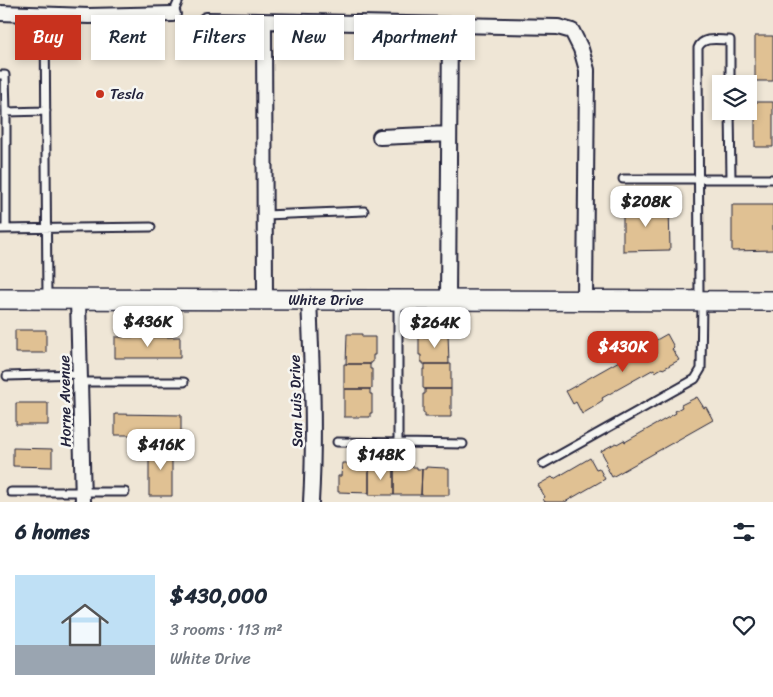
<!DOCTYPE html>
<html lang="en">
<head>
<meta charset="utf-8">
<style>
  :root { --surface:#fff; --page:#f6f6f7; --text:#1f2937; --muted:#747a83; --line:#e0e1e3; --accent:#c8321e }
  body { margin:0; font-family:Sriracha,sans-serif; background:var(--page); color:var(--text); height:100vh; display:flex; flex-direction:column; font-size:19px; white-space:nowrap }
  * { box-sizing:border-box; margin:0 }
  p { font-size:16px; color:var(--muted) }
  .icon { flex:none; width:28px; height:28px; fill:none; stroke:currentColor; stroke-width:2; stroke-linecap:round; stroke-linejoin:round }
  .map { position:relative; height:502px; overflow:hidden }
  .details { display:flex; flex-direction:column; background:var(--surface); flex:1 }
  .details>* { flex:none }
  .guide { position:absolute; left:15px; top:15px; width:500px; height:45px; display:flex; gap:10px }
  .fabs { position:absolute; left:712px; top:75px; display:grid; gap:10px }
  .fabs a { display:grid; place-items:center; width:45px; height:45px; border-radius:0px; background:var(--surface); box-shadow:0 2px 8px #0003; font-size:25px }
  .price { position:absolute; translate:-50% -42px; padding:0 11px; border-radius:10px; background:#fff; color:#222; font-size:16px; line-height:32px; filter:drop-shadow(0 1px 2px #0008) }
  .price::after { content:''; position:absolute; left:50%; top:30px; width:15px; height:11px; margin-left:-8px; background:inherit; clip-path:polygon(0 0,100% 0,50% 100%) }
  .price.selected { background:var(--accent); color:#fff }
  ul { padding:0; list-style:none }
  li { display:flex; align-items:center; gap:15px; height:125px; padding:0 15px }
  li+li { border-top:1px solid var(--line) }
  li span { display:grid; place-items:center; flex:none; width:140px; height:100px; border-radius:0px; color:#555 }
  li>.icon { margin-inline-start:auto }
  span .icon { width:60px; height:60px; fill:#fffc; stroke-width:1 }
  li b { font-size:21px }
  h2 { display:flex; justify-content:space-between; align-items:center; height:60px; padding:0 15px; font-size:21px }
  .tag { padding:0 18px; border-radius:0px; background:var(--surface); box-shadow:0 2px 8px #0003; font-size:18px; line-height:45px }
  .tag.selected { background:var(--accent); color:#fff }
  .map>svg:first-child { display:block }
  .building { fill:#e0c193; stroke:#22223b }
  .lines { fill:none; stroke-linecap:round; stroke-linejoin:round }
  .lane-casing { stroke:#22223b; stroke-width:11 }
  .street-casing { stroke:#22223b; stroke-width:18 }
  .secondary-casing { stroke:#22223b; stroke-width:22 }
  .lane { stroke:#f6f6f2; stroke-width:7 }
  .street { stroke:#f6f6f2; stroke-width:14 }
  .secondary { stroke:#f6f6f2; stroke-width:19 }
  .poi-dot { fill:#c8321e; stroke:#f6f6f2; stroke-width:2 }
  .labels { text-anchor:middle; dominant-baseline:central; stroke-width:5; stroke-linejoin:round; paint-order:stroke }
  .poi-label { font-size:15px; fill:#22223b; stroke:#f6f6f2; text-anchor:start }
  .street-label { font-size:15px; fill:#22223b; stroke:#f6f6f2 }
</style>
</head>
<body>
<div class="map">
<svg width="773" height="502" viewBox="0 0 773 502">
  <rect width="100%" height="100%" fill="#efe6d6"/>
  <filter id="ink" filterUnits="userSpaceOnUse"><feTurbulence type="fractalNoise" baseFrequency=".02" numOctaves="2"/><feDisplacementMap in="SourceGraphic" scale="10" xChannelSelector="R" yChannelSelector="G"/><feConvolveMatrix kernelMatrix="1 2 1 2 8 2 1 2 1" color-interpolation-filters="sRGB"/></filter>
  <g filter="url(#ink)">
    <path class="building" d="M755 36H773V81H755Z
      M755 102H773V147H755Z
      M623 205H669L670 250 623 251Z
      M732 205H773V250L732 251Z
      M15 330H46V353H15Z
      M432 333H448L449 364H423V362H421V355H419V337H432Z
      M347 334H362V337H375V355H373V362H371V364H346Z
      M667 334 674 347 672 349 679 360 663 369 662 368 655 372 654 369 602 398 603 400 597 404V405L582 414 576 402 573 404 566 391Z
      M115 337H180V358H115Z
      M344 364H370V369H372V388L370 389H344Z
      M425 364H451V389H425L423 388V369H425Z
      M344 389H370V394H372V413H370V417H344Z
      M425 389H451V417H425V413H423V394H425Z
      M697 397 704 408 706 407 713 420 612 477 605 464 607 462 601 451 616 443 617 444 624 440 625 442 676 413 675 411 682 407 681 405Z
      M16 403H48V425H16Z
      M115 414 181 415V435H115Z
      M172 446V496H149V447Z
      M13 448 52 449V467L13 466Z
      M590 458 596 469 599 468 605 479 565 502H545L543 499 545 497 538 485 552 477 554 479Z
      M342 463H360V465H367V467H369V493L338 492V476H341Z
      M373 467H392L394 469V495H369V468Z
      M399 467H417V469H422L421 495H394V469H399Z
      M426 467 445 468V469H449V495H421L422 469H426Z"/>
    <g class="lines">
      <defs>
        <path id="lane" d="M45 14 47 299
          M173 14 179 0
          M0 75H5L6 112 46 111
          M730 111 731 179
          M6 112V229
          M623 179H773
          M265 215 364 211
          M0 229 151 227
          M398 301V443
          M699 301 698 48C703 36 718 40 730 40V84
          M7 376 81 374
          M81 382H184
          M337 442 463 444
          M543 464 695 379 701 369 702 303
          M11 492H125"/>
        <path id="street" d="M0 13 89 16 173 14
          M206 20 558 27 572 31 581 49 587 70 585 301
          M264 21 265 300
          M380 137 449 134
          M78 300 83 502
          M309 300C312 367 315 434 311 502
          M448 300 450 25"/>
        <path id="secondary" d="M0 299 773 301"/>
      </defs>
      <use href="#lane" class="lane-casing"/>
      <use href="#street" class="street-casing"/>
      <use href="#secondary" class="secondary-casing"/>
      <use href="#lane" class="lane"/>
      <use href="#street" class="street"/>
      <use href="#secondary" class="secondary"/>
    </g>
  </g>
  <circle class="poi-dot" cx="100" cy="94" r="5"/>
  <g class="labels">
    <g class="poi-label">
      <text x="110" y="94">Tesla</text>
    </g>
    <g class="street-label">
      <text x="326" y="300">White Drive</text>
      <text transform="translate(65 401) rotate(-91)">Horne Avenue</text>
      <text transform="translate(296 401) rotate(-92)">San Luis Drive</text>
    </g>
  </g>
</svg>
<div class="fabs">
<a><svg class="icon" aria-label="layers" viewBox="0 0 24 24"><path d="M12 4l9 5-9 5-9-5zM3 14l9 5 9-5"/></svg></a>
</div>
<b class="price" style="left:646px;top:228px">$208K</b>
<b class="price" style="left:148px;top:348px">$436K</b>
<b class="price" style="left:435px;top:349px">$264K</b>
<b class="price selected" style="left:623px;top:373px">$430K</b>
<b class="price" style="left:161px;top:471px">$416K</b>
<b class="price" style="left:381px;top:481px">$148K</b>
<div class="guide">
<a class="tag selected">Buy</a>
<a class="tag">Rent</a>
<a class="tag">Filters</a>
<a class="tag">New</a>
<a class="tag">Apartment</a>
</div>
</div>
<section class="details">
<h2>6 homes<svg class="icon" aria-label="filters" viewBox="0 0 24 24"><path d="M4 7h16M4 17h16"/><circle cx="9" cy="7" r="2"/><circle cx="15" cy="17" r="2"/></svg></h2>
<ul>
<li><span style="background:linear-gradient(#bfe0f5 70%,#9aa5b1 0)"><svg class="icon" aria-label="home" viewBox="0 0 24 24"><path d="M3 11l9-7 9 7M6 9v11h12V9"/></svg></span><div><b>$430,000</b><p>3 rooms · 113 m²</p><p>White Drive</p></div><svg class="icon" aria-label="heart" viewBox="0 0 24 24"><path d="M12 20l-8-8c-3-5 5-10 8-4 3-6 11-1 8 4z"/></svg></li>
</ul>
</section>
</body>
</html>
